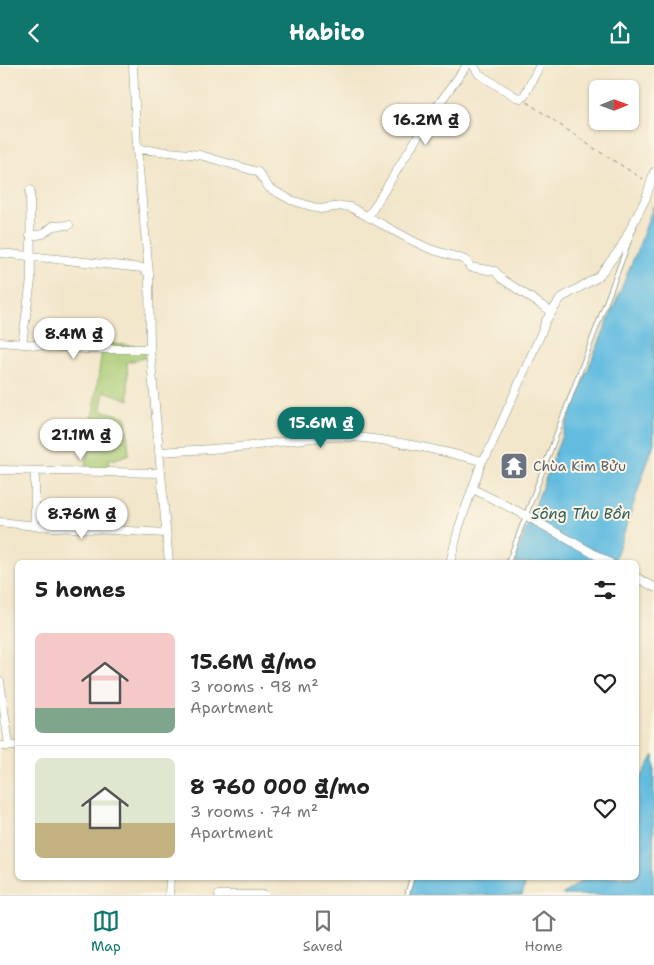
<!DOCTYPE html>
<html lang="en">
<head>
<meta charset="utf-8">
<style>
  :root { --surface:#fff; --page:#f2f2f2; --text:#222; --muted:#767676; --line:#e0e0e0; --accent:#0f766e }
  body { margin:0; font-family:"Shantell Sans",sans-serif; background:var(--page); color:var(--text); height:100vh; display:flex; flex-direction:column; font-size:19px; white-space:nowrap }
  * { box-sizing:border-box; margin:0 }
  p { font-size:16px; color:var(--muted) }
  .icon { flex:none; width:28px; height:28px; fill:none; stroke:currentColor; stroke-width:2; stroke-linecap:round; stroke-linejoin:round }
  .map { position:relative; flex:1; overflow:hidden }
  .side { position:absolute; left:15px; top:495px; width:624px; height:320px; display:flex; flex-direction:column; background:var(--surface); border-radius:8px; box-shadow:0 1px 4px #0004 }
  .side>* { flex:none }
  .needle { width:32px; rotate:89deg }
  .fabs { position:absolute; left:589px; top:15px; display:grid; gap:10px }
  .fabs a { display:grid; place-items:center; width:50px; height:50px; border-radius:8px; background:var(--surface); box-shadow:0 1px 4px #0004; font-size:25px }
  .price { position:absolute; translate:-50% -42px; padding:0 11px; border-radius:18px; background:#fff; color:#222; font-size:16px; line-height:32px; filter:drop-shadow(0 1px 2px #0008) }
  .price::after { content:''; position:absolute; left:50%; top:30px; width:15px; height:11px; margin-left:-8px; background:inherit; clip-path:polygon(0 0,100% 0,50% 100%) }
  .price.on { background:var(--accent); color:#fff }
  ul { padding:0; list-style:none }
  li { display:flex; align-items:center; gap:15px; height:125px; padding:0 20px }
  li+li { border-top:1px solid var(--line) }
  li span { display:grid; place-items:center; flex:none; width:140px; height:100px; border-radius:8px; color:#555 }
  li>.icon { margin-inline-start:auto }
  span .icon { width:60px; height:60px; fill:#fffc; stroke-width:1 }
  li b { font-size:21px }
  h2 { display:flex; justify-content:space-between; align-items:center; height:60px; padding:0 20px; font-size:21px }
  header { display:flex; justify-content:space-between; align-items:center; height:65px; padding:0 20px; background:var(--accent); color:#fff; font-size:22px; font-weight:700 }
  .tab-bar { display:flex; justify-content:space-around; align-items:center; height:70px; border-top:1px solid var(--line); background:var(--surface); font-size:14px; color:var(--muted) }
  .tab-bar a { display:grid; justify-items:center; gap:2px }
  .tab-bar .on { color:var(--accent) }
  .map>svg:first-child { display:block }
  .green { fill:#a8ca73; stroke:#648454 }
  .water { fill:#62bce0; stroke:#407c8a }
  .lines { fill:none; stroke-linecap:round; stroke-linejoin:round }
  .lane-casing { stroke:#88927f; stroke-width:5.5 }
  .street-casing { stroke:#88927f; stroke-width:9 }
  .path { stroke:#88927f; stroke-width:1; stroke-dasharray:4 4; stroke-linecap:butt }
  .lane { stroke:#fff; stroke-width:4 }
  .street { stroke:#fff; stroke-width:8 }
  .labels { text-anchor:middle; dominant-baseline:central; stroke-width:4; stroke-linejoin:round; paint-order:stroke }
  .worship-label { font-size:14px; fill:#5b616d; stroke:#fcf5e5; text-anchor:start }
  .water-label { font-size:15px; font-style:italic; fill:#305d5f; stroke:#fcf5e5 }
</style>
</head>
<body>
<header><svg class="icon" aria-label="back" viewBox="0 0 24 24"><path d="M15 5l-7 7 7 7"/></svg>Habito<svg class="icon" aria-label="share" viewBox="0 0 24 24"><path d="M12 15V3M7 8l5-5 5 5M5 13v7h14v-7"/></svg></header>
<div class="map">
<svg width="654" height="830" viewBox="0 0 654 830">
  <rect width="100%" height="100%" fill="#fcf5e5"/>
  <filter id="ink" filterUnits="userSpaceOnUse"><feTurbulence type="fractalNoise" baseFrequency=".02" numOctaves="2"/><feDisplacementMap in="SourceGraphic" scale="10" xChannelSelector="R" yChannelSelector="G"/><feConvolveMatrix kernelMatrix="1 2 1 2 8 2 1 2 1" color-interpolation-filters="sRGB"/></filter>
  <filter id="wash" filterUnits="userSpaceOnUse"><feTurbulence type="fractalNoise" baseFrequency=".0096" numOctaves="4" result="noise"/><feDisplacementMap in="SourceGraphic" scale="20" xChannelSelector="R" yChannelSelector="G"/><feGaussianBlur stdDeviation="1.12" result="paint"/><feColorMatrix in="noise" values="0 0 0 0 0 0 0 0 0 0 0 0 0 0 0 0 0 1.4 0 .05"/><feComposite in="paint" operator="in"/></filter>
  <g filter="url(#wash)">
    <rect width="100%" height="100%" fill="#f2e6ca"/>
    <path class="green" d="M103 278 145 282V293L127 297 129 335 104 326 101 345 126 352 129 389 116 394H109L108 407 85 404Z"/>
    <path class="water" d="M654 139V378L614 497 513 498 577 331 640 178Z
      M654 690 653 830H562L585 813 636 812V721Z
      M414 813V812L527 813 522 830H410Z"/>
  </g>
  <g filter="url(#ink)">
    <g class="lines">
      <defs>
        <path id="lane" d="M508 498 634 163
          M407 830 412 812"/>
        <path id="street" d="M133 0 137 84 149 209 150 284 169 498
          M473 0 479 9 516 32 521 33 524 31 540 0
          M137 84 200 90 258 107 269 123 291 135 320 144 342 141 350 142 413 176 430 184 466 195 470 202 495 206 502 214 552 247
          M368 152 431 50 467 0
          M30 171 43 169 53 161 69 160
          M0 188 142 203 149 209
          M0 277 85 284H150
          M22 279 31 215 30 125
          M159 387C190 385 221 384 251 381 284 377 317 370 350 372 392 374 442 386 482 396
          M0 405 161 408
          M473 424 525 450 610 498
          M0 457 35 461 166 468
          M35 461V406
          M450 498 459 462 482 396 487 390 543 264 545 257 561 233 598 212 620 184 646 133 654 107
          M636 512 654 522
          M0 616 9 680
          M0 681H18
          M169 830 170 812
          M219 830H265"/>
      </defs>
      <use href="#lane" class="lane-casing"/>
      <use href="#street" class="street-casing"/>
      <path class="path" d="M527 37 592 82 643 114"/>
      <use href="#lane" class="lane"/>
      <use href="#street" class="street"/>
    </g>
  </g>
  <defs>
    <symbol id="temple-square" viewBox="-11 -11 22 22"><rect x="-9" y="-9" width="18" height="18" rx="4" fill="#6b7280" stroke="#fcf5e5"/><path d="M0-6L5-2H3V0L6.5 2.5H4V6H1.5V3h-3V6H-4V2.5H-6.5L-3 0V-2H-5Z" fill="#fff"/></symbol>
  </defs>
  <g fill-rule="evenodd">
    <use href="#temple-square" x="498" y="385" width="32" height="32"/>
  </g>
  <g class="labels">
    <g class="worship-label">
      <text x="533" y="401">Chùa Kim Bửu</text>
    </g>
    <g class="water-label">
      <text x="581" y="449">Sông Thu Bồn</text>
    </g>
  </g>
</svg>
<div class="fabs">
<a><svg class="needle" viewBox="-14 -14 28 28"><path d="M0-13l5 13h-10z" fill="#e53935"/><path d="M0 13l5-13h-10z" fill="#767676"/></svg></a>
</div>
<b class="price" style="left:426px;top:81px">16.2M ₫</b>
<b class="price" style="left:74px;top:295px">8.4M ₫</b>
<b class="price on" style="left:321px;top:384px">15.6M ₫</b>
<b class="price" style="left:81px;top:396px">21.1M ₫</b>
<b class="price" style="left:82px;top:475px">8.76M ₫</b>
<section class="side">
<h2>5 homes<svg class="icon" aria-label="filters" viewBox="0 0 24 24"><path d="M4 7h16M4 17h16"/><circle cx="9" cy="7" r="2"/><circle cx="15" cy="17" r="2"/></svg></h2>
<ul>
<li><span style="background:linear-gradient(#f6c9c9 75%,#7fa58c 0)"><svg class="icon" aria-label="home" viewBox="0 0 24 24"><path d="M3 11l9-7 9 7M6 9v11h12V9"/></svg></span><div><b>15.6M ₫/mo</b><p>3 rooms · 98 m²</p><p>Apartment</p></div><svg class="icon" aria-label="heart" viewBox="0 0 24 24"><path d="M12 20l-8-8c-3-5 5-10 8-4 3-6 11-1 8 4z"/></svg></li>
<li><span style="background:linear-gradient(#dfe7d0 65%,#c2b280 0)"><svg class="icon" aria-label="home" viewBox="0 0 24 24"><path d="M3 11l9-7 9 7M6 9v11h12V9"/></svg></span><div><b>8 760 000 ₫/mo</b><p>3 rooms · 74 m²</p><p>Apartment</p></div><svg class="icon" aria-label="heart" viewBox="0 0 24 24"><path d="M12 20l-8-8c-3-5 5-10 8-4 3-6 11-1 8 4z"/></svg></li>
</ul>
</section>
</div>
<nav class="tab-bar">
<a class="on"><svg class="icon" aria-label="map" viewBox="0 0 24 24"><path d="M3 6l6-2 6 2 6-2v14l-6 2-6-2-6 2zM9 4v14M15 6v14"/></svg>Map</a>
<a><svg class="icon" aria-label="saved" viewBox="0 0 24 24"><path d="M7 4h10v16l-5-4-5 4z"/></svg>Saved</a>
<a><svg class="icon" aria-label="home" viewBox="0 0 24 24"><path d="M3 11l9-7 9 7M6 9v11h12V9"/></svg>Home</a>
</nav>
</body>
</html>
